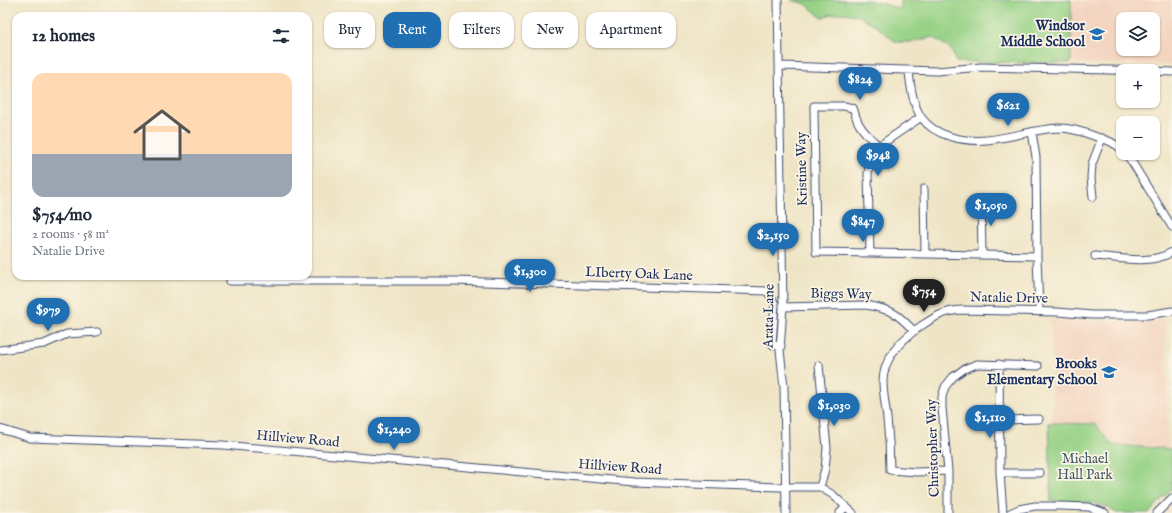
<!DOCTYPE html>
<html lang="en">
<head>
<meta charset="utf-8">
<style>
  :root { --surface:#fff; --page:#f6f6f7; --text:#1f2937; --muted:#747a83; --line:#e0e1e3; --accent:#1f6fb2 }
  body { margin:0; font-family:"IM FELL English",serif; background:var(--page); color:var(--text); height:100vh; display:flex; flex-direction:column; font-size:15px; white-space:nowrap }
  * { box-sizing:border-box; margin:0 }
  p { font-size:13px; color:var(--muted) }
  .icon { flex:none; width:22px; height:22px; fill:none; stroke:currentColor; stroke-width:2; stroke-linecap:round; stroke-linejoin:round }
  .map { position:relative; flex:1; overflow:hidden }
  .sheet { position:absolute; left:12px; top:12px; width:300px; height:268px; display:flex; flex-direction:column; background:var(--surface); border-radius:12px; box-shadow:0 1px 3px #0004 }
  .sheet>* { flex:none }
  .hud { position:absolute; left:324px; top:12px; width:380px; height:36px; display:flex; gap:8px }
  .buttons { position:absolute; left:1116px; top:12px; display:grid; gap:8px }
  .buttons a { display:grid; place-items:center; width:44px; height:44px; border-radius:8px; background:var(--surface); box-shadow:0 1px 3px #0004; font-size:20px }
  .price { position:absolute; translate:-50% -34px; padding:0 9px; border-radius:14px; background:var(--accent); color:#fff; font-size:13px; line-height:26px; filter:drop-shadow(0 1px 2px #0008) }
  .price::after { content:''; position:absolute; left:50%; top:24px; width:12px; height:9px; margin-left:-6px; background:inherit; clip-path:polygon(0 0,100% 0,50% 100%) }
  .price.selected { background:#222; color:#fff }
  ul { padding:0; list-style:none }
  li { display:grid; align-content:center; gap:8px; height:212px; padding:0 20px }
  li+li { border-top:1px solid var(--line) }
  li span { display:grid; place-items:center; height:124px; border-radius:12px; color:#555 }
  li>.icon { margin-inline-start:auto }
  span .icon { width:72px; height:72px; fill:#fffc; stroke-width:1 }
  li b { font-size:17px }
  h2 { display:flex; justify-content:space-between; align-items:center; height:48px; padding:0 20px; font-size:17px }
  .tag { padding:0 14px; border-radius:12px; background:var(--surface); box-shadow:0 1px 3px #0004; font-size:14px; line-height:36px }
  .tag.selected { background:var(--accent); color:#fff }
  .map>svg:first-child { display:block }
  .built { fill:#f3d4bf; fill-rule:evenodd }
  .green { fill:#97d286; stroke:#598072 }
  .lines { fill:none; stroke-linecap:round; stroke-linejoin:round }
  .minor-casing { stroke:#3b4a6e; stroke-width:9 }
  .minor { stroke:#fff; stroke-width:7 }
  .labels { text-anchor:middle; dominant-baseline:central; stroke-width:3.5; stroke-linejoin:round; paint-order:stroke }
  .poi-label { font-size:14px; font-weight:bold; fill:#1b2f5e; stroke:#fcf5e5; text-anchor:end }
  .street-label { font-size:14px; fill:#1b2f5e; stroke:#fcf5e5 }
  .park-label { font-size:14px; fill:#3a5868; stroke:#fcf5e5 }
</style>
</head>
<body>
<div class="map">
<svg width="1172" height="513" viewBox="0 0 1172 513">
  <rect width="100%" height="100%" fill="#fcf5e5"/>
  <filter id="ink" filterUnits="userSpaceOnUse"><feTurbulence type="fractalNoise" baseFrequency=".025" numOctaves="2"/><feDisplacementMap in="SourceGraphic" scale="8" xChannelSelector="R" yChannelSelector="G"/><feConvolveMatrix kernelMatrix="1 2 1 2 8 2 1 2 1" color-interpolation-filters="sRGB"/></filter>
  <filter id="wash" filterUnits="userSpaceOnUse"><feTurbulence type="fractalNoise" baseFrequency=".012" numOctaves="4" result="noise"/><feDisplacementMap in="SourceGraphic" scale="16" xChannelSelector="R" yChannelSelector="G"/><feGaussianBlur stdDeviation="0.9" result="paint"/><feColorMatrix in="noise" values="0 0 0 0 0 0 0 0 0 0 0 0 0 0 0 0 0 1.4 0 .05"/><feComposite in="paint" operator="in"/></filter>
  <g filter="url(#wash)">
    <rect width="100%" height="100%" fill="#efe5c6"/>
    <path class="built" d="M1071 0H1172V65L1071 63ZM1123 19H1153V49H1123Z
      M1051 319 1129 322H1153L1165 320 1168 449 1112 445 1095 424 1052 423Z"/>
    <path class="green" d="M791 0H869L901 9V0H1071V63L956 62 951 49 933 37 913 42H896C878 28 860 9 834 14 830 14 826 16 822 18L806 4Z
      M1049 423 1095 424 1112 445 1172 449V488L1149 513H1116L1108 507 1094 503 1051 501Z"/>
  </g>
  <g filter="url(#ink)">
    <g class="lines">
      <defs>
        <path id="minor" d="M778 0 783 307 780 350 784 387 786 513
          M780 66 937 71 981 67 1153 71
          M909 70C910 85 913 104 921 117 935 137 964 142 987 140 1010 138 1035 129 1059 128 1072 128 1084 132 1097 137 1107 140 1116 143 1123 151
          M1153 71 1172 72
          M1032 132 1036 157 1037 256 1039 311
          M879 146C871 139 864 133 859 124 856 119 855 113 853 108L844 106H814L816 252 1037 256
          M1125 153 1132 162 1172 227
          M924 189 925 253
          M1093 197 1091 178 1092 164 1102 138
          M981 199 982 255
          M870 253 868 173 871 159 879 146 921 117
          M1095 256C1118 258 1152 265 1172 252
          M230 281H454L767 291 775 304 772 343 773 345 781 346
          M783 307 866 305C892 310 896 312 914 331
          M0 350 44 344 67 334 97 332
          M999 364 1000 473 1003 513
          M819 365 827 448 825 469 820 487
          M1000 420 1039 419
          M0 429 30 438 223 445 634 482 780 487H820L833 495 853 513
          M948 471 916 472 890 470C890 453 889 436 887 419 886 407 883 394 883 382 883 358 902 339 921 326 936 316 944 311 962 310L1058 312 1092 315H1148L1172 311
          M1000 473H1040
          M840 513 846 506
          M948 513V471L942 408V397L945 387 953 377 964 369 977 364 1038 366
          M1010 513 1019 509 1035 506H1059L1089 507 1105 513
          M1157 513 1172 498"/>
      </defs>
      <use href="#minor" class="minor-casing"/>
      <use href="#minor" class="minor"/>
    </g>
  </g>
  <defs>
    <symbol id="school-bare" viewBox="-9 -9 18 18"><path d="M0-5L7-2L0 1L-7-2ZM-4 1L0 2.5L4 1V4Q0 6-4 4Z" fill="#1f6fb2" stroke="#fcf5e5" stroke-width="2.5" paint-order="stroke"/></symbol>
  </defs>
  <g fill-rule="evenodd">
    <use href="#school-bare" x="1086" y="23" width="22" height="22"/>
    <use href="#school-bare" x="1098" y="361" width="22" height="22"/>
  </g>
  <g class="labels">
    <g class="poi-label">
      <text x="1085" y="26">Windsor<tspan x="1085" dy="16">Middle School</tspan></text>
      <text x="1097" y="364">Brooks<tspan x="1097" dy="16">Elementary School</tspan></text>
    </g>
    <g class="street-label">
      <text transform="translate(802 169) rotate(-91)">Kristine Way</text>
      <text transform="translate(639 274) rotate(2)">LIberty Oak Lane</text>
      <text transform="translate(841 294) rotate(1)">Biggs Way</text>
      <text transform="translate(1009 298) rotate(1)">Natalie Drive</text>
      <text transform="translate(769 316) rotate(-89)">Arata Lane</text>
      <text transform="translate(298 439) rotate(5)">Hillview Road</text>
      <text transform="translate(933 448) rotate(-92)">Christopher Way</text>
      <text transform="translate(620 467) rotate(4)">Hillview Road</text>
    </g>
    <g class="park-label">
      <text x="1085" y="459">Michael<tspan x="1085" dy="16">Hall Park</tspan></text>
    </g>
  </g>
</svg>
<div class="buttons">
<a><svg class="icon" aria-label="layers" viewBox="0 0 24 24"><path d="M12 4l9 5-9 5-9-5zM3 14l9 5 9-5"/></svg></a>
<a>+</a>
<a>−</a>
</div>
<b class="price" style="left:860px;top:101px">$824</b>
<b class="price" style="left:1008px;top:127px">$621</b>
<b class="price" style="left:878px;top:177px">$948</b>
<b class="price" style="left:991px;top:227px">$1,050</b>
<b class="price" style="left:863px;top:243px">$847</b>
<b class="price" style="left:773px;top:257px">$2,150</b>
<b class="price" style="left:530px;top:293px">$1,300</b>
<b class="price selected" style="left:924px;top:313px">$754</b>
<b class="price" style="left:48px;top:332px">$979</b>
<b class="price" style="left:834px;top:427px">$1,030</b>
<b class="price" style="left:990px;top:439px">$1,110</b>
<b class="price" style="left:394px;top:451px">$1,240</b>
<div class="hud">
<a class="tag">Buy</a>
<a class="tag selected">Rent</a>
<a class="tag">Filters</a>
<a class="tag">New</a>
<a class="tag">Apartment</a>
</div>
<section class="sheet">
<h2>12 homes<svg class="icon" aria-label="filters" viewBox="0 0 24 24"><path d="M4 7h16M4 17h16"/><circle cx="9" cy="7" r="2"/><circle cx="15" cy="17" r="2"/></svg></h2>
<ul>
<li><span style="background:linear-gradient(#ffd9b3 65%,#9aa5b1 0)"><svg class="icon" aria-label="home" viewBox="0 0 24 24"><path d="M3 11l9-7 9 7M6 9v11h12V9"/></svg></span><div><b>$754/mo</b><p>2 rooms · 58 m²</p><p>Natalie Drive</p></div></li>
</ul>
</section>
</div>
</body>
</html>
